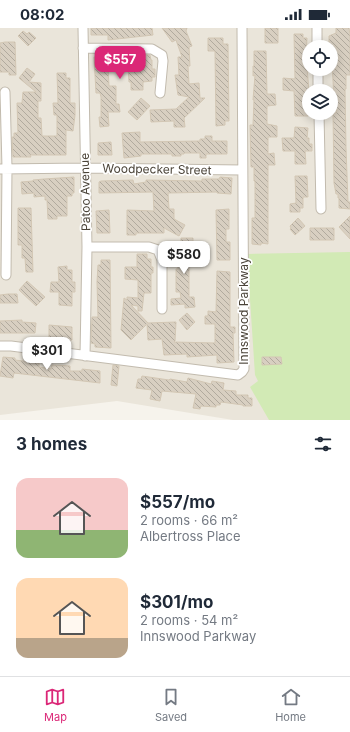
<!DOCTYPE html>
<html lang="en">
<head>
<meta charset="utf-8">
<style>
  :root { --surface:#fff; --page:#f6f6f7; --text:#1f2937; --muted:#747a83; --line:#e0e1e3; --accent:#db2777 }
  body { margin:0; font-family:Inter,sans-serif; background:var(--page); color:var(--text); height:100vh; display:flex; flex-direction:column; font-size:15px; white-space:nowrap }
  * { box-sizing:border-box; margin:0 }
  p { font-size:13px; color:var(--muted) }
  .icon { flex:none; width:22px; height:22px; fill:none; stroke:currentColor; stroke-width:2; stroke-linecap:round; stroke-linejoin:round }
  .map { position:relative; height:392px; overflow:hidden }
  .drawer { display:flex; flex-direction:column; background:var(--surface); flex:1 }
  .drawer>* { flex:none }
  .tools { position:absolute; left:302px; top:12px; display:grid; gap:8px }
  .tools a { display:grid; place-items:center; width:36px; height:36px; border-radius:50%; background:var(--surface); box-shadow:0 2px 10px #0003; font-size:20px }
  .price { position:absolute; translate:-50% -34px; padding:0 9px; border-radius:8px; background:#fff; color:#222; font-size:13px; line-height:26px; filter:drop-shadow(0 1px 2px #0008) }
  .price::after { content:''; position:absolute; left:50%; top:24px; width:12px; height:9px; margin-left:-6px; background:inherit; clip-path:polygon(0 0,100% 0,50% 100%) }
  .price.current { background:var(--accent); color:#fff }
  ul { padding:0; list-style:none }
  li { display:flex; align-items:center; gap:12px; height:100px; padding:0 16px }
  li span { display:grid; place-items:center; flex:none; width:112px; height:80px; border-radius:12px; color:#555 }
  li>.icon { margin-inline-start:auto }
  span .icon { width:48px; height:48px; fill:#fffc; stroke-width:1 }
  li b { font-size:17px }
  h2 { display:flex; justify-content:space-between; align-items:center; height:48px; padding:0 16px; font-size:17px }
  .status { display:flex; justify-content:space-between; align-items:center; height:28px; padding:0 20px; background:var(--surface); direction:ltr }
  .status svg { height:11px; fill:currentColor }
  .dock { display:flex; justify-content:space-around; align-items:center; height:56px; border-top:1px solid var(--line); background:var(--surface); font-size:11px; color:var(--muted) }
  .dock a { display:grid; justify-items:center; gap:2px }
  .dock .current { color:var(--accent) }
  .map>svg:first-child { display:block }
  .residential { fill:#eae5da; fill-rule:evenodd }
  .green { fill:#d2eab5 }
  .building { fill:url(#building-back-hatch); stroke:#d3c7b4 }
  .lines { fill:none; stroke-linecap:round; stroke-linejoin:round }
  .minor-casing { stroke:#c2bbae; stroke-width:11 }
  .minor { stroke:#fff; stroke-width:9 }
  .labels { text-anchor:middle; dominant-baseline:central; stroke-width:3.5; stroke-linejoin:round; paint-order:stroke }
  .street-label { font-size:12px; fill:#4b4439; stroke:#fff }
</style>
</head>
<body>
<div class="status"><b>08:02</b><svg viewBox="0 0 49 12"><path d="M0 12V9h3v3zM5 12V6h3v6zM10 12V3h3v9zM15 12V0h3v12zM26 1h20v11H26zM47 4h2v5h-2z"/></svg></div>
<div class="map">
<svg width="350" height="392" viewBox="0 0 350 392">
  <defs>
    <pattern id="building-back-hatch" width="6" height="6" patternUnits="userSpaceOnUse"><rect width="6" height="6" fill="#d8cfc1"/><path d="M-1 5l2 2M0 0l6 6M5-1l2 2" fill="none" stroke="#b1aa9e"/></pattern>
  </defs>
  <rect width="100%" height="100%" fill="#f6f3ec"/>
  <path class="residential" d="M0 0H350V392H233L117 373 0 387ZM309 19H331V41H309ZM309 63H331V85H309Z"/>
  <path class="green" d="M350 224V392H269L250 359 258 353 255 347 247 226Z"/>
  <path class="building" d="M91 0H152L153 7 108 12V7H91Z
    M162 0H187L186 3 192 18 189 19 190 38H188L189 56 199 55 200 70H205L184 90 185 99H174V93L151 94 150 82 176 81 189 69 178 67 175 47H179L178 29H182L176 12 172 14Z
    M265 0H278V15H265Z
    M336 0H349L350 7V47H346V61H345L346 120 348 174H350V181L339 180V170H338V166H336L334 155 333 85H336L337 72H334L332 33H331V17H329V8L336 5Z
    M23 3 27 6 29 4 36 10 28 18 18 8Z
    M294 6H303V10H307L306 28 308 51 309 64H306L308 88H295L294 63 283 62V50L295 51Z
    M208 10H223V16H228L229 93H225V97L216 98 215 23H208Z
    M5 14H15L16 47H9V44H0V15Z
    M254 23H266L267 66H275L276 77 267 78V96L277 98V109H268V126L274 125 275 137H268V216L261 215V217L252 216V190H255V153H254V139H251L250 97H253L254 72H253L255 47 253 48V38H254Z
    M129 27H150L151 32H152V41H155V49H152V53L143 54V62H131V54H129L128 39H108L109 58H116V76H119L120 84H108L109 98 100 99 99 89H101V69L100 65H96L94 29H129Z
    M27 40 35 46 29 54 41 55V73H38V90H41L42 108H57V87H54L53 75H58L57 45H66V50H70V75H75V87L73 103 66 102V127H30L31 129H13L12 109H14V105H18L17 75H22L23 64H36L19 50Z
    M141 70 150 78 137 92 128 84Z
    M295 99 308 100 307 110H309V116H312V123H305L306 136H295V123H283L282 110H294Z
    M140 104V114L200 113V111H205V108H212V113H227V126H206V130H200V125H184V126H181V128H172V126H141V128L124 130 122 105Z
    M111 114 112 127H98V115Z
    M295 148H307L308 169H303V180H300V184H290V176L296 175Z
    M74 149V165H72V168H67V188H57V191H48L47 172H45V168L34 169V165L22 166 21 154 33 153V152L44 151Z
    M220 149 232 150 231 166 217 165V164L168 165 169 181H174V191L185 197 179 208 164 200V205H136V207H127V182L154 183 153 164 99 165V154L101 153 133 152 134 156 146 154V152L202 153V151H219Z
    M18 180H31L33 244H26L25 230H22V217H18Z
    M229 181V201H226V214H230V232H217L216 182Z
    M109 182 110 205H97L96 183Z
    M350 188V211L339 199Z
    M298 190 305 198 295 207 290 201 291 200 290 198Z
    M310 200H334V212H310Z
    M181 210H193V219H191V232L189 233V269H194L195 279 185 280V276L171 277V271L181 270 180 264H176V241H178L177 227H181Z
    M137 226H147V231H151V239H153V245H151V265H144L142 283H138V278L131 277 148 295 176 294 175 313 174 314 215 315V296H205V288H208V283L216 284 217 243 230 244V299H235V305H233L234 334 217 335V327L187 329V326L164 327 162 311 148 312 147 296 131 312 121 302 124 270 127 272V269L138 270V252L125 251V239H137Z
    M101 232H110L111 320 95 319V316L91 315 92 289H98L97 254 98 237H101Z
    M67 238V242H72V254H75V264H72V278L59 277V264H50L51 254H59L58 239Z
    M27 253 45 269 36 278 19 262Z
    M8 266H17L18 275H0V267Z
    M187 285 195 294 187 302 179 292Z
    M22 292V294L36 295 35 305H0V293Z
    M49 297 72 299V312L49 311Z
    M3 329 15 330V332L39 335V339L51 341 52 337 70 338V343H82V341L100 343V355L14 345 13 350 0 348Z
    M262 329H281L282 336 262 337Z
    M113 337 119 338 117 358 111 357Z
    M142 348 169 352 170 351 187 354 188 350 211 356 212 353 224 355 223 362 236 363V367H248V370H252V378H243V377L221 374 220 377H216V379L201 378 200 381 193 380 196 366 162 363 160 373 150 371 152 362 136 360 138 351H141Z"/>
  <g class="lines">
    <defs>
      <path id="minor" d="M83 0 87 219 85 328
        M317 0V19
        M83 20 152 21 162 27 163 33 160 65
        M318 41V63
        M5 64 7 140 6 247
        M319 85 321 181
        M0 141 84 140 242 142
        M87 219H149L158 222 162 232V281
        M0 318H11L238 347 242 344 244 341 242 0"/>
    </defs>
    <use href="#minor" class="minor-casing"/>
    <use href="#minor" class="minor"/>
  </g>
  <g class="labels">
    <g class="street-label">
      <text transform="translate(157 141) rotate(1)">Woodpecker Street</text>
      <text transform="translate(85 164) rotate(-91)">Patoo Avenue</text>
      <text transform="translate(243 283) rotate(-90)">Innswood Parkway</text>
    </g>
  </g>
</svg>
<div class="tools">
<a><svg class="icon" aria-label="locate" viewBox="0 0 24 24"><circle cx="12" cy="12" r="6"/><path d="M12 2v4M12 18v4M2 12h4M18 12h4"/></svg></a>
<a><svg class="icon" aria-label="layers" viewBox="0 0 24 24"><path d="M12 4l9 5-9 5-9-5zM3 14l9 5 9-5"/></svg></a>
</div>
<b class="price current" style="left:120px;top:52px">$557</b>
<b class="price" style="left:184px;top:247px">$580</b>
<b class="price" style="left:47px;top:343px">$301</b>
</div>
<section class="drawer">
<h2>3 homes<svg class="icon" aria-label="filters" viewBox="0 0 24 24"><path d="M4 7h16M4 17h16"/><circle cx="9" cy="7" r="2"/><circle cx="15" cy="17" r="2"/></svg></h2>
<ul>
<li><span style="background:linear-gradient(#f6c9c9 65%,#8fb573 0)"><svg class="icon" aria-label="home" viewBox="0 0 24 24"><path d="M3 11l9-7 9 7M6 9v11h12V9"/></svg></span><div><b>$557/mo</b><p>2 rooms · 66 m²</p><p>Albertross Place</p></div></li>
<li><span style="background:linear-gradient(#ffd9b3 75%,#b9a48a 0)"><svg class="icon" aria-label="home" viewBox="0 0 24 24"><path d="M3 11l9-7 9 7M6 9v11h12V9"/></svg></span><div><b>$301/mo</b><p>2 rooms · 54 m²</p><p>Innswood Parkway</p></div></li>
</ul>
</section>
<nav class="dock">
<a class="current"><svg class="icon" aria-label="map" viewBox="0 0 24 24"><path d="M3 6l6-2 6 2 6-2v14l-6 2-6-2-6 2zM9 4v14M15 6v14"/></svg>Map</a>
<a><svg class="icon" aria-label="saved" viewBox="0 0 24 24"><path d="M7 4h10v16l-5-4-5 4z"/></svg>Saved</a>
<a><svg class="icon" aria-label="home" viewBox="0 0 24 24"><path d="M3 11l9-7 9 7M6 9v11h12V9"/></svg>Home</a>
</nav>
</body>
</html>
